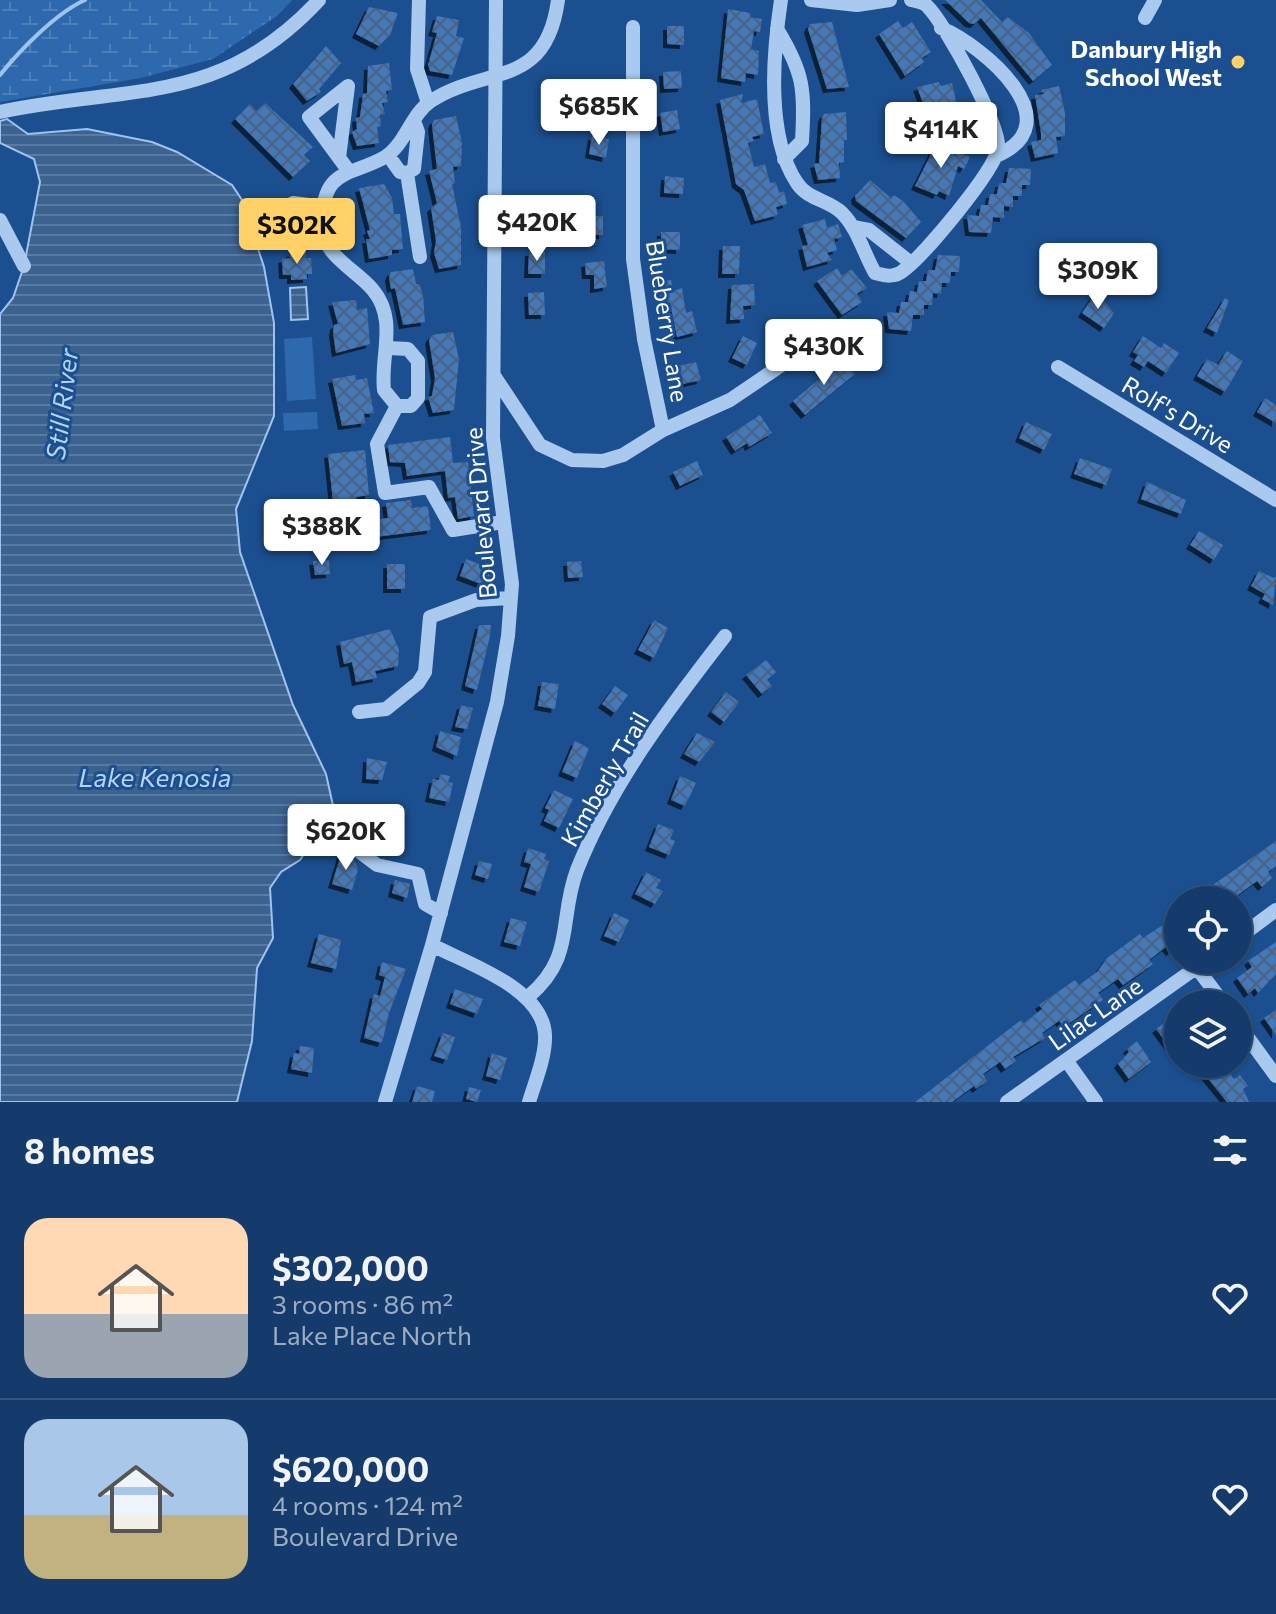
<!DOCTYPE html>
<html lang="en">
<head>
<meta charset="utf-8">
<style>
  :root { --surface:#143b6b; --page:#214673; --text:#f1f3f6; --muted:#9dadc1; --line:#33557e; --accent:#ffd166 }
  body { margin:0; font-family:Commissioner,sans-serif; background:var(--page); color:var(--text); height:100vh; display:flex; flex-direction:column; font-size:30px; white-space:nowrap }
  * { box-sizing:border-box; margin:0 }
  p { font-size:26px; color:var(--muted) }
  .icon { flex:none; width:44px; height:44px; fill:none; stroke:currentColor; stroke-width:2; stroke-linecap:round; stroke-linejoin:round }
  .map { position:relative; height:1102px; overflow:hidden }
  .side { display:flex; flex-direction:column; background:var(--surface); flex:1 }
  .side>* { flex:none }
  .buttons { position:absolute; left:1164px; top:886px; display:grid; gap:16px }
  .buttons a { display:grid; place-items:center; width:88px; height:88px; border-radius:50%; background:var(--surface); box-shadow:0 2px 6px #0004,0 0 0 2px var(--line); font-size:40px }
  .price { position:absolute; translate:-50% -68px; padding:0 18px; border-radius:8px; background:#fff; color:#222; font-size:26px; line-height:52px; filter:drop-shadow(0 2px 4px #0008) }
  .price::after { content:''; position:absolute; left:50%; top:48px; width:24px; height:18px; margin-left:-12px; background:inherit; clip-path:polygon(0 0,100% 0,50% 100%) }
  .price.on { background:var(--accent); color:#111 }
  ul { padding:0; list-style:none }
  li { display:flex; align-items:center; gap:24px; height:200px; padding:0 24px }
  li+li { border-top:2px solid var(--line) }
  li span { display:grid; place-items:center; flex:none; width:224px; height:160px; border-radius:24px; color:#555 }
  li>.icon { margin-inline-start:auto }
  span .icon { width:96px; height:96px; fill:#fffc; stroke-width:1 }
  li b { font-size:34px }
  h2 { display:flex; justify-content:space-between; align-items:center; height:96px; padding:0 24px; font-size:34px }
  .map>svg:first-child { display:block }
  .grass { fill:#2e69ad }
  .wetland { fill:url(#wetland-marsh) }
  .water { fill:url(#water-rules); stroke:#9cc4f0; stroke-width:2 }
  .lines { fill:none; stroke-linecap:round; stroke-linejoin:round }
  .stream { stroke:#9cc4f0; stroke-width:4 }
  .building { fill:url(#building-cross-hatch); filter:url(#shadow) }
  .minor { stroke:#a9c9ee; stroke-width:14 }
  .poi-dot { fill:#ffd166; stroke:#1b4f8f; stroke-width:3 }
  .labels { text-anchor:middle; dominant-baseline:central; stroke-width:6; stroke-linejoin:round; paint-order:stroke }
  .poi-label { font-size:24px; font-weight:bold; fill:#fff; stroke:#1b4f8f; text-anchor:end }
  .street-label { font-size:24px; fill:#fff; stroke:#1b4f8f }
  .water-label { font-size:26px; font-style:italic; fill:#b5d3f5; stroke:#1b4f8f }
</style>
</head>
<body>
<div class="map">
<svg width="1276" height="1102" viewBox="0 0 1276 1102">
  <defs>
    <pattern id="wetland-marsh" width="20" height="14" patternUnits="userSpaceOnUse" patternTransform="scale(2)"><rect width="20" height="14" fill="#2e69ad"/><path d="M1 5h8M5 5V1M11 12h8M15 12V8" fill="none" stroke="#4d80b9"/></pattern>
    <pattern id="water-rules" width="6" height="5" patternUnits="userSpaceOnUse" patternTransform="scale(2)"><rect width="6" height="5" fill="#3c6290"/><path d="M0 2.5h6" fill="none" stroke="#597aa1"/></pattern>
    <pattern id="building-cross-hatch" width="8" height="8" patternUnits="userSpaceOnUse" patternTransform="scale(2)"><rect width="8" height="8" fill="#4478b7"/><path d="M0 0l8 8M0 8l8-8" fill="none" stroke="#486282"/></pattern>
    <filter id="shadow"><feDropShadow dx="-4" dy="4" stdDeviation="0" flood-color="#0009"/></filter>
  </defs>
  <rect width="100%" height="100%" fill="#1b4f8f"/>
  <path class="grass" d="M312 337 316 399 287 401 284 339Z
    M317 412 318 429 284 431 283 413Z"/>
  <path class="wetland" d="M0 0H292L277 16 213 59 141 78 0 102Z"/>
  <path class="water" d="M7 119 28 134 87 129 152 142 177 152 232 185 242 200 264 267 274 323V416L236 509 240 552 293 705 326 774 334 810 300 860 281 872 270 888 273 938 257 968 252 1041 237 1102H0V314L13 298 24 266 40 182 34 159 0 143V121Z
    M306 287 308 319 291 320 290 288Z"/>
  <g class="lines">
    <path class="stream" d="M0 75C20 50 56 13 85 0"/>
  </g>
  <path class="building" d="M945 0H981L1002 22 1008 17 1029 33 1052 65 1033 81 981 18 974 24 969 23Z
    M369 7 398 13 390 35 379 46 356 34Z
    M728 9 751 13 750 17 762 19 760 32 754 31 751 49 759 51 758 75 746 73 745 82 721 78Z
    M437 16 459 20 456 36 464 38 452 75 430 71 428 65 437 33 432 32Z
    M898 21 903 28 912 22 931 52 922 58 924 62 905 76 879 34Z
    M832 22 849 87 827 89 808 29 810 24Z
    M667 26H684V45L667 44Z
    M326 46 341 63 319 89 321 92 307 101 293 84Z
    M389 63 392 90 386 91 388 102 382 103 385 114 380 115 381 126 377 127 379 143 357 146 352 132 357 129 356 118 360 117 363 94 367 93 368 66Z
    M681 71 682 88 664 89 663 72Z
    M939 82 941 86 952 83 957 105 963 103 967 116 955 119 957 127 934 133 917 87Z
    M1059 86 1065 113V136L1056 137 1058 153 1035 158 1031 142 1041 140V133L1035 95 1044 94 1041 90Z
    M574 90H598L597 110H580V100H574Z
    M743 94 741 103 757 99 764 134 752 137 754 141 748 143 754 167 765 164 770 183 776 182 779 193 784 191 787 204 776 207 778 215 755 221 744 190 736 184 720 100Z
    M265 103 313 147 304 155 310 161 293 177 235 119 250 104 256 111Z
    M677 110 680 129 663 132 660 113Z
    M846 112 847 140H844V162L839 163 840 178 818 180 814 164 819 163 822 118 824 114Z
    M456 116 462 143 461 166 453 167 455 183 452 184 461 227V265L439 269 434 253 436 241 431 208 437 203 429 171 437 169 432 125 434 120Z
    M592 136 609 139 606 158 589 154Z
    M937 142 970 157 964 169 958 166 949 196 939 191 937 195 915 186Z
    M1009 168 1031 169 1030 185H1022V196H1013V207L1004 206V218L993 217 991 233 969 232 967 215 979 216 981 205H988L990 194H997L999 183H1006Z
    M665 176 684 178 683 194 664 193Z
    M870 180 891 198 894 195 903 201 921 222 906 238 856 201 855 196Z
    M384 184 392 198 394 214H400L403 249 392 250V255L369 259 366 239H370L367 231 370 230 359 188Z
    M532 206H552V230H532V223H519V208Z
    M586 216H603V235H586Z
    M825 219 827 228 838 224 842 237 834 239 837 250 827 253 832 260 807 267 802 246 808 245 802 225Z
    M661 232H680V250L661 249Z
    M723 246H740L739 274H722Z
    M306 252V258H311L312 274H307V279L291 280V275H283L282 259 290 258V253Z
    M529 252H545V274H528Z
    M938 255 960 256 959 272H951L950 283H942L941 294 933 293 932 305H924V315H913L911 331 889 329 887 312 899 313 901 302H908L910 291 917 292 919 281H926L928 270H935Z
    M604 261 607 287 594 289V275H586L585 263Z
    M837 268 842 276 851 269 867 288 857 294 862 302 842 315 817 281Z
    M413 269 416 284H419L423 295 425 322 403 325 395 288 391 289 389 277 391 272Z
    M671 280 673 291 682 288 686 313 692 311 697 332 677 337 670 303 661 304 658 282Z
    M754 284 755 305 743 306 744 319 730 320 732 285Z
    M544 292 545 315H529L528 293Z
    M1096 292 1114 313 1104 328 1082 313Z
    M1225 298 1229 300 1217 333 1207 328Z
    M356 300 357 310 367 308 370 344 336 353 333 333 334 325 338 324 332 302Z
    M453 332 459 359 454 410 433 413 428 397 432 396 435 378 429 340 432 335Z
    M743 336 757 343 747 365 732 358Z
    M1143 336 1161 348 1164 343 1179 353 1166 373 1148 361 1144 367 1134 361 1138 355 1133 352Z
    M1227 351 1243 361 1225 392 1197 376 1207 359 1218 365Z
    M843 359 855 374 805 415 793 401Z
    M696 362 701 380 683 384 678 366Z
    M355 375 356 380 367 378 374 413 364 414 365 423 342 426 332 379Z
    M1265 398 1276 405V423L1257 412Z
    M760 415 772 433 749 447 747 443 735 451 726 437Z
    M1026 422 1052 434 1044 450 1019 438Z
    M450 437 453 463 468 462 474 516 458 519 455 497 448 498 445 471 407 476 405 463 390 462 388 445Z
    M365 450 369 495 356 497 358 522 388 518 386 503 411 500 412 508 428 506 431 530 335 542 333 526 328 527 325 503 333 502 328 454Z
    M1080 458 1112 469 1106 485 1074 474Z
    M697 461 703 475 680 486 673 472Z
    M1147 482 1186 500 1181 514 1141 499Z
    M1199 531 1223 545 1214 560 1190 545Z
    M466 559 492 569 486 586 460 576Z
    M329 560 330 574 315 575 313 561Z
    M581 561 583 577 568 578 567 562Z
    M387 564H405V589H387Z
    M1259 571 1274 578 1276 576 1273 605 1262 599 1265 594 1251 586Z
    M654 620 668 628 654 658 638 650Z
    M479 625H491L490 636 477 690 465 686Z
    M390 629 399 650 398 666 375 671 377 678 356 682 352 662 344 664 340 642Z
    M766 660 776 672 767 680 772 686 762 694 746 675Z
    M542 682 559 684 555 709 538 706Z
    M615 686 628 695 615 713 602 704Z
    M726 692 739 702 724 722 711 712Z
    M461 705 473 708 467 729 455 727Z
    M440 731 461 737 457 756 436 747Z
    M697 733 715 742 699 762 684 754Z
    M575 741 589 748 577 778 562 772Z
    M367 758 387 762 382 780 366 779Z
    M440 774 450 776 448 782 453 783 449 802 429 798 433 779 439 780Z
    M680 776 696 783 685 806 671 800Z
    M554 790 573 799 559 828 544 821 549 810 545 808Z
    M369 804 393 816 383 836 364 827 367 821 362 819Z
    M658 824 674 830 670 839 675 841 669 855 649 847Z
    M1276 841V866L1268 872 1272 878 1262 887 1257 881 1231 900H1191Z
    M528 848 546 854 544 859 549 861 539 892 524 887 531 864 524 862Z
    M342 851 355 861 358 870 352 890 332 884Z
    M479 861 492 864 488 879 475 875Z
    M646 872 661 880 656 888 663 891 655 904 635 894Z
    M395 880 410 884 407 898 392 893Z
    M614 913 629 920 619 942 604 936Z
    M1178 915V946L1170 952 1166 947 1149 960 1153 964 1142 972 1123 985 1118 979 1098 993 1103 1000 1064 1027 1059 1021 1042 1033 1045 1038 1013 1057 1016 1061 1005 1069 1000 1062 983 1074 987 1081 976 1089 974 1086 952 1102H915L1021 1020 1024 1023 1042 1009 1039 1005 1075 980 1079 985 1097 972 1107 958 1140 934 1143 938Z
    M511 918 527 922 520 946 504 942Z
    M319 934 341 940 336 969 311 963Z
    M1276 942V974L1258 993 1255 988 1248 994 1237 978 1252 967 1248 961Z
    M382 962 406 969 389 1013 382 1043 364 1038 374 994 380 996 385 977 379 975Z
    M455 989 483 999 477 1014 450 1004Z
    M1276 1010V1035L1264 1018Z
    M1167 1021 1174 1030 1178 1028V1058L1156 1029Z
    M443 1033 455 1037 447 1060 434 1056Z
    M1137 1041 1151 1062 1129 1079 1118 1064 1129 1052 1127 1049Z
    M300 1046 314 1048 312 1073 291 1069 294 1053 299 1054Z
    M492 1053 507 1058 500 1080 486 1076Z
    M1196 1064H1223L1234 1079 1240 1075 1248 1086 1243 1089 1249 1102H1227Z
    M417 1086 435 1091 432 1102H412Z
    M469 1087 481 1090 477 1102 466 1099Z"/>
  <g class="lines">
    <path class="minor" d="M419 0 417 69 428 103
      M781 0C773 53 766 137 797 183 808 200 829 200 842 213 858 229 864 254 875 273 886 276 895 278 904 270 925 254 993 173 998 149 1002 127 945 24 928 7 924 2 917 1 911 0
      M811 0 857 5 890 0
      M1145 18 1155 0
      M633 27V259L644 339 663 430
      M941 28C984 46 1074 123 996 156
      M777 29C804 73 805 90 802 141L784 159
      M0 112C128 85 220 107 319 0
      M388 155 400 172 407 173 414 169 418 132 414 121
      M339 158 348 86 309 117 348 170
      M407 173 420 257
      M325 207 293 203 279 214 281 229 290 241 327 243
      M0 220 24 266
      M853 227 869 230 911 263
      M388 348 408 349 418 361V398L411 406H397
      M1058 367 1276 500
      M495 377 540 445 572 460 603 461 623 455 663 430 730 400 814 343
      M503 522 453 530 429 487 385 493 377 444 397 406 384 390C380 356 398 320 373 290 356 269 323 257 322 225 322 167 350 177 385 157 405 145 411 114 431 101 486 65 546 90 558 0
      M359 712 386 709 418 683 425 672 430 617 476 600 511 598
      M345 841 377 865 418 874 425 904 441 913
      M1238 938 1276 910
      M432 945C468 964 543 988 545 1035 546 1056 535 1082 529 1102
      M1197 968 1224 1004
      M528 997C576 957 558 920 577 870 611 784 669 708 725 636
      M1238 1024 1276 1076
      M1066 1060 1096 1102
      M385 1102 432 945 497 702 508 636 512 584 493 438 496 0
      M1007 1102 1207 960"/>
  </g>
  <circle class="poi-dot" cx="1238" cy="62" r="8"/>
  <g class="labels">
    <g class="poi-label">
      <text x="1222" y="48">Danbury High<tspan x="1222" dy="28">School West</tspan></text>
    </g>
    <g class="street-label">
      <text transform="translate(668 321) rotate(81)">Blueberry Lane</text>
      <text transform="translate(1178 414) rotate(31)">Rolf's Drive</text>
      <text transform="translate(480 513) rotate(-95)">Boulevard Drive</text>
      <text transform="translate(604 779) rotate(-60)">Kimberly Trail</text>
      <text transform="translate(1095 1013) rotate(-35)">Lilac Lane</text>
    </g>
    <g class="water-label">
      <text transform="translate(61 404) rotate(-83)">Still River</text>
      <text x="155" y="776">Lake Kenosia</text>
    </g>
  </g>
</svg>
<div class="buttons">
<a><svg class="icon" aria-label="locate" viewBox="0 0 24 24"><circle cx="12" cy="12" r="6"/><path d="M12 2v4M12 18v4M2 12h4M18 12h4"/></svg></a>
<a><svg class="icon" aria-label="layers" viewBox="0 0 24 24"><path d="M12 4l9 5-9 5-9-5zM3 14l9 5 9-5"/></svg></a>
</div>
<b class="price" style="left:599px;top:147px">$685K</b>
<b class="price" style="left:941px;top:170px">$414K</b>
<b class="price" style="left:537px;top:263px">$420K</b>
<b class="price on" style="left:297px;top:266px">$302K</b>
<b class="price" style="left:1098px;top:311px">$309K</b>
<b class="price" style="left:824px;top:387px">$430K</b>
<b class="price" style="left:322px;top:567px">$388K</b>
<b class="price" style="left:346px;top:872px">$620K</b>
</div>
<section class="side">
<h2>8 homes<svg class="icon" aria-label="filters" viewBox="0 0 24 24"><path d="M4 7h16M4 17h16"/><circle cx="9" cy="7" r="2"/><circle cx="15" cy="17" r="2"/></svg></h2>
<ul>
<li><span style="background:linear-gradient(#ffd9b3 60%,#9aa5b1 0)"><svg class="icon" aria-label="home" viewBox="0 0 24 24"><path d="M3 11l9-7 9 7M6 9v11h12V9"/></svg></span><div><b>$302,000</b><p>3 rooms · 86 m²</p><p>Lake Place North</p></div><svg class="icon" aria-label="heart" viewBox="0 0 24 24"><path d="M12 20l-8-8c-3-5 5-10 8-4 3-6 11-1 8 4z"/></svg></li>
<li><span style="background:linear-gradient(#a9c7e8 60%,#c2b280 0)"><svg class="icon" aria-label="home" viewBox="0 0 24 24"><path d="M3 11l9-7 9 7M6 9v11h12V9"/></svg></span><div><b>$620,000</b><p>4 rooms · 124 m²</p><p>Boulevard Drive</p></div><svg class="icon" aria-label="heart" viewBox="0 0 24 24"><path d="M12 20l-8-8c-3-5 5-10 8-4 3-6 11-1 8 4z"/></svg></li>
</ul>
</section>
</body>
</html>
